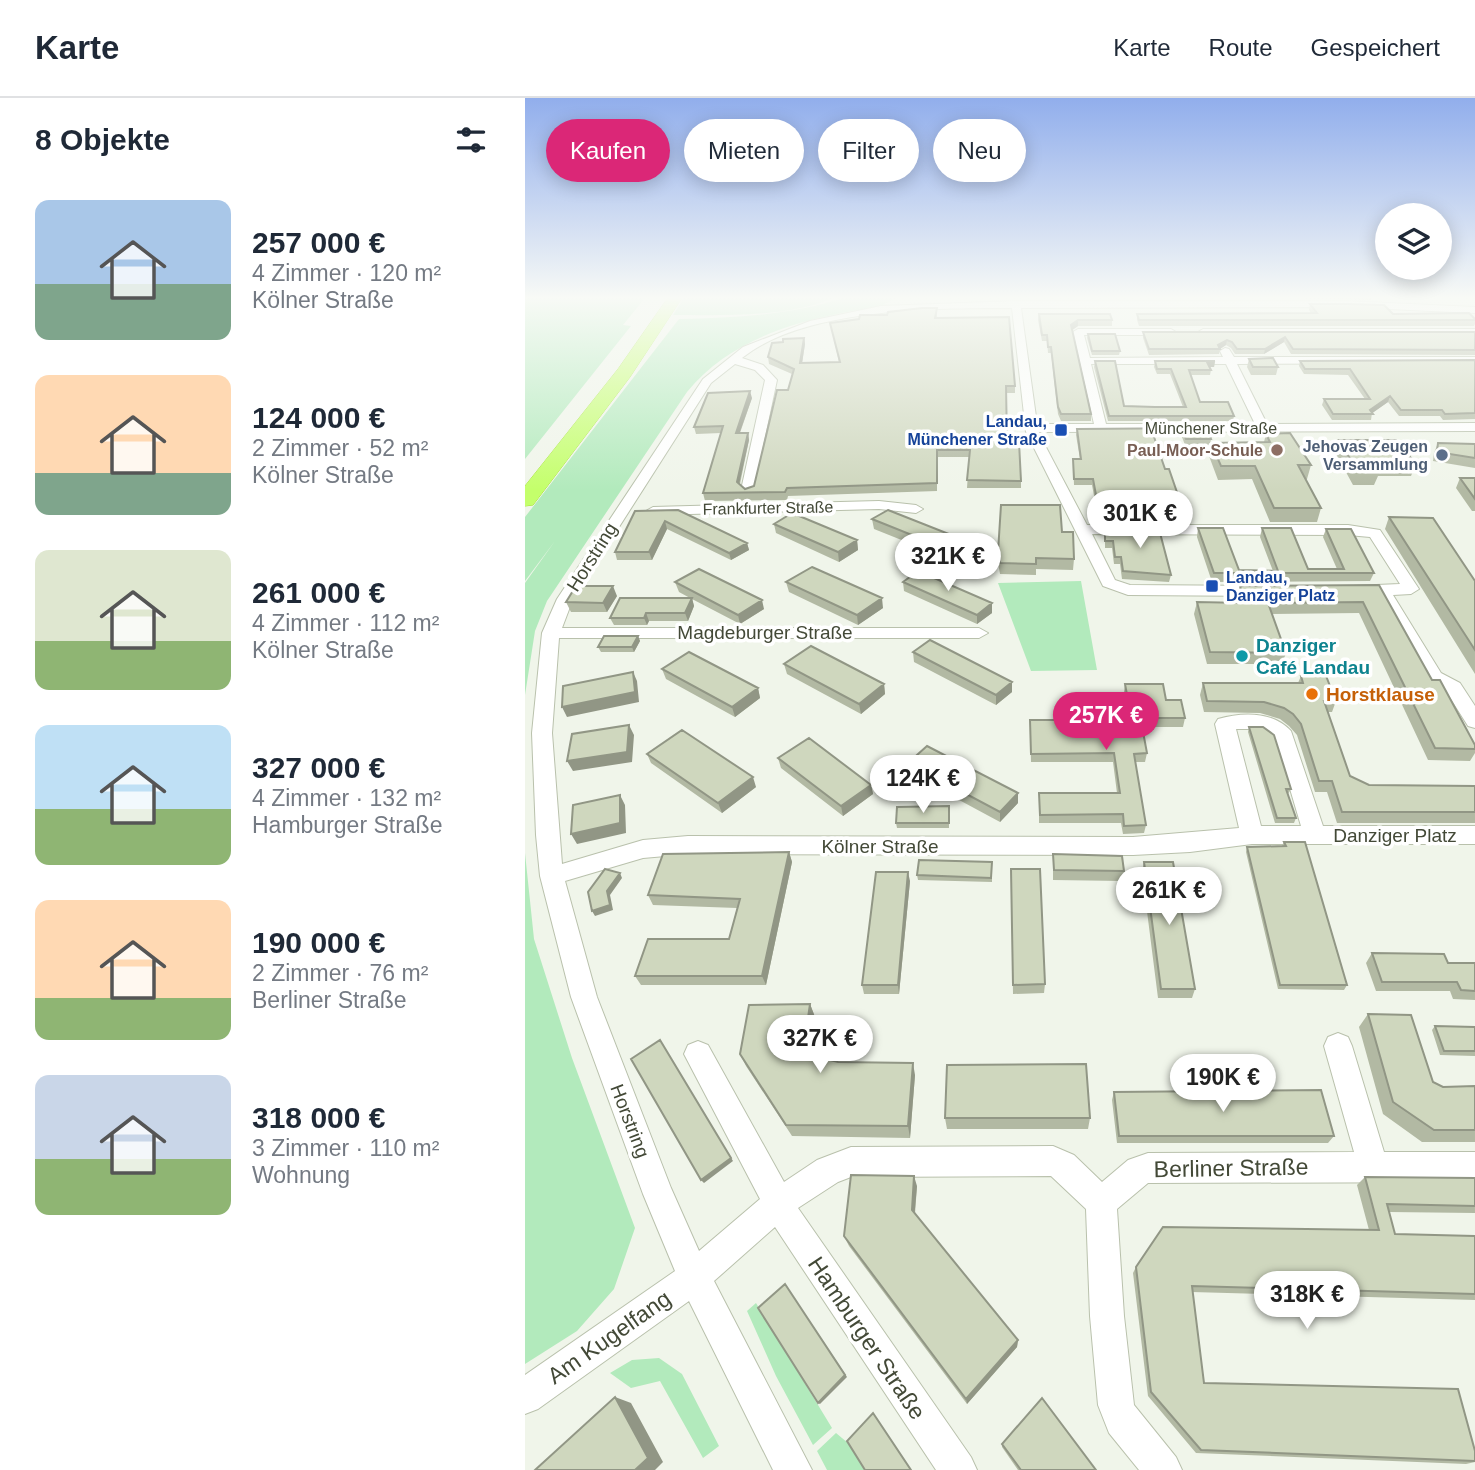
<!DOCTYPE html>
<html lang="de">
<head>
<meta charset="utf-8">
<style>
  :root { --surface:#fff; --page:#f6f6f7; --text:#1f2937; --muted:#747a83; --line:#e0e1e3; --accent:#db2777 }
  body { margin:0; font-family:Arial,sans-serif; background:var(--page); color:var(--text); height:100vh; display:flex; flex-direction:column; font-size:26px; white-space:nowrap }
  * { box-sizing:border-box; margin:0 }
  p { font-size:23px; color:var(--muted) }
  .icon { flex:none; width:38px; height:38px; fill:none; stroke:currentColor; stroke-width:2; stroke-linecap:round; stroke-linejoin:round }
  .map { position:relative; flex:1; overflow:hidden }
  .sheet { display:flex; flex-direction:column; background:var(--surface); width:525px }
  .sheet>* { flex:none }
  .banner { position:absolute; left:21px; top:21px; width:665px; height:63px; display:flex; gap:14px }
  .controls { position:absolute; left:850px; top:105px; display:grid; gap:14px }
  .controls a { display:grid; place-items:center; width:77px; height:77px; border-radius:50%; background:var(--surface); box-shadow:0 4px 18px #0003; font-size:35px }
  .price { position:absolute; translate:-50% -60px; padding:0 16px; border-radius:24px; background:#fff; color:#222; font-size:23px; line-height:46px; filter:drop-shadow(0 2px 4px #0008) }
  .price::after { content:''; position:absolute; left:50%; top:42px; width:21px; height:16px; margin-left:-10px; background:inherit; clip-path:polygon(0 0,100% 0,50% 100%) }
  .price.current { background:var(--accent); color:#fff }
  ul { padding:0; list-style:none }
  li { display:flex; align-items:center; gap:21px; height:175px; padding:0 35px }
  li span { display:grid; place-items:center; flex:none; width:196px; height:140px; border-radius:14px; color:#555 }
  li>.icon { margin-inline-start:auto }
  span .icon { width:84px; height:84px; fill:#fffc; stroke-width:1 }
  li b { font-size:30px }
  h2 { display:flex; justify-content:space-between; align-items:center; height:84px; padding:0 35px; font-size:30px }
  .tag { padding:0 24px; border-radius:32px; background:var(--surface); box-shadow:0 4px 18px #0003; font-size:24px; line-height:63px }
  .tag.current { background:var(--accent); color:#fff }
  header { display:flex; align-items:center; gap:42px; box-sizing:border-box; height:98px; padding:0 35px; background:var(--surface); border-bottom:2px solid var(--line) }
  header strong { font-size:33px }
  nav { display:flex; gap:38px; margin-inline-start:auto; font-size:24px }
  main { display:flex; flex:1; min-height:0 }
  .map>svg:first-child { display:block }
  .green { fill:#b2eabc }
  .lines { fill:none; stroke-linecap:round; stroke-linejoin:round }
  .minor-casing { stroke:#b9c1ac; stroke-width:2 }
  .highway-casing { stroke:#a4e236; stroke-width:1 }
  .minor { fill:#fff; fill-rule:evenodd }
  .highway { fill:#c4ff6b; fill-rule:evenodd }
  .wall { fill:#b2b9a3 }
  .shaded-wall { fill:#919685 }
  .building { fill:#cfd7be; stroke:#919685; stroke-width:2 }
  .transit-dot { fill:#1a4fb4; stroke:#fff; stroke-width:2.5 }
  .education-dot { fill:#8d6e63; stroke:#fff; stroke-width:2.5 }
  .service-dot { fill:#5c6f8a; stroke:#fff; stroke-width:2.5 }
  .culture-dot { fill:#0f9aa8; stroke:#fff; stroke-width:2.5 }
  .food-dot { fill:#e8710a; stroke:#fff; stroke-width:2.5 }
  .labels { text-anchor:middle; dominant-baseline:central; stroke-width:7; stroke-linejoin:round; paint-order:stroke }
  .far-transit-label { font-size:16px; font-weight:bold; fill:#164399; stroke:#fff; text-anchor:end }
  .far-street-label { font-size:16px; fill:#434937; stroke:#fff }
  .far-service-label { font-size:16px; font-weight:bold; fill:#4e5e75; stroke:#fff; text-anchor:end }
  .far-education-label { font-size:16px; font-weight:bold; fill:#785e54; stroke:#fff; text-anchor:end }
  .street-label { font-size:19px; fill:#434937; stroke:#fff }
  .culture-label { font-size:19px; font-weight:bold; fill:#0d838f; stroke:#fff; text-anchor:start }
  .food-label { font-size:19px; font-weight:bold; fill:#c56008; stroke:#fff; text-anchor:start }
  .near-street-label { font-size:23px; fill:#434937; stroke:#fff }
</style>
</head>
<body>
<header>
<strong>Karte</strong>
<nav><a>Karte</a><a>Route</a><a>Gespeichert</a></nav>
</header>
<main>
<section class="sheet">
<h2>8 Objekte<svg class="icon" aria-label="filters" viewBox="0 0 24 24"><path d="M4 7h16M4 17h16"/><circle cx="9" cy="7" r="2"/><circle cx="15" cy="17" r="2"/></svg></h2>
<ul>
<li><span style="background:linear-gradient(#a9c7e8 60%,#7fa58c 0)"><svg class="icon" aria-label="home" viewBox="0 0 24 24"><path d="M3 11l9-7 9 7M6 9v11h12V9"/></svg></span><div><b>257 000 €</b><p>4 Zimmer · 120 m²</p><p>Kölner Straße</p></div></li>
<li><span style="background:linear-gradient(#ffd9b3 70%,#7fa58c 0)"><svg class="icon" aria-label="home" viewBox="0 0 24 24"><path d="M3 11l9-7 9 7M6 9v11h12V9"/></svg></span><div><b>124 000 €</b><p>2 Zimmer · 52 m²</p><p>Kölner Straße</p></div></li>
<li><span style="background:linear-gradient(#dfe7d0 65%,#8fb573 0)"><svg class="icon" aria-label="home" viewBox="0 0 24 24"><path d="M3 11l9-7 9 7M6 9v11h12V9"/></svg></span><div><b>261 000 €</b><p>4 Zimmer · 112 m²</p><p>Kölner Straße</p></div></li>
<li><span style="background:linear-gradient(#bfe0f5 60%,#8fb573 0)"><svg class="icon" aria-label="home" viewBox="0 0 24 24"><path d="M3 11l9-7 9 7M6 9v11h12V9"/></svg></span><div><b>327 000 €</b><p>4 Zimmer · 132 m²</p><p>Hamburger Straße</p></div></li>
<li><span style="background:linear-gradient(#ffd9b3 70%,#8fb573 0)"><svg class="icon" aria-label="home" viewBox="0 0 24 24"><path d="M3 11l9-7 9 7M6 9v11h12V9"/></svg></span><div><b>190 000 €</b><p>2 Zimmer · 76 m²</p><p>Berliner Straße</p></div></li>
<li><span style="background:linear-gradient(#c9d6e8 60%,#8fb573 0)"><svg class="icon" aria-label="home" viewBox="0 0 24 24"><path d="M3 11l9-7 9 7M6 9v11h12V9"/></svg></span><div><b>318 000 €</b><p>3 Zimmer · 110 m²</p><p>Wohnung</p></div></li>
</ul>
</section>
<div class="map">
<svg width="950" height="1372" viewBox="0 0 950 1372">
  <rect width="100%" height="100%" fill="#f0f5ea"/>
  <path class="green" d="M0 200H120L98 227 106 228 0 361Z
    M159 200H307C266 220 193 217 148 217Z
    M318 200H371L358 207 378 205C301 216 214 230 162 294L22 503 10 533 0 597V485L30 443 0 483V419L154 221C210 220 265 217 318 200Z
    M556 483 572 572 506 573 473 485Z
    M0 755 9 841 47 960 110 1130 89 1191 52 1233 0 1266Z
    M231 1205 307 1330 288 1347 251 1278 222 1213Z
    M134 1260 157 1276 194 1348 178 1360 135 1283 106 1290 85 1275 107 1262Z
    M311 1335 323 1345 341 1372H302L292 1353Z"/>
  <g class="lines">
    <defs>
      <path id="minor" d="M491 203H820L950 209V215L820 209 496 210 512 326H569L548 234 553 231H646L651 234 646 237H559L565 260 698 259 695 253 700 250 704 251 709 259H950V265L712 266 742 326 950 325V333L513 334 562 427H823L855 432 894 491 886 496 868 497 916 575 935 585 950 608V630L943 628 921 593 902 583 852 497 828 498 820 493 828 488 875 486 845 439 823 437 567 436 590 482 605 487 740 488 748 493 740 498 603 497 578 488 501 334 487 210C410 210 279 210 217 260L238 267 252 282 228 395 223 396 216 392 240 282 230 272 210 266 186 285 48 501 37 530H454L463 535 454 540H34L27 635 37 766 118 742 163 738 608 739 714 730 690 626 693 621C717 614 748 613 766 633L798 728H950V746H727L665 754 608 757 163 756 118 760 40 783 72 899 146 1090 174 1153 235 1101 159 956 163 947 173 943 183 947 259 1084 292 1062 326 1049 528 1048 549 1057 577 1084 603 1062 623 1055 829 1054 799 948 803 939 813 935 823 939 827 948 859 1054H950V1084L623 1085 592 1111 599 1218 609 1307 651 1359 657 1372H614L584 1335 573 1307 565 1218 561 1111 526 1078 326 1079 313 1084 273 1110 446 1359 452 1372H411L250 1129 189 1183 287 1372H248L164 1203 13 1311 0 1316V1277L150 1173 118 1096 46 899 15 778 11 737 7 635 17 535 32 501 178 281 218 249 285 223 356 208ZM566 266H701L730 326H581ZM711 631H737L750 640 776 728H736Z
        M678 231H950V237L674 236 673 234Z
        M354 403 391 407 398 411 391 415 354 411 128 417 121 413 128 409Z"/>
      <path id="highway" d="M143 200H157L105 279 8 407 0 408V388L93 271Z"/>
    </defs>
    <use href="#minor" class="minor-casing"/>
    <use href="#highway" class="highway-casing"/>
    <use href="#minor" class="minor"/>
    <use href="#highway" class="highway"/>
  </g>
  <path class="wall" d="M775 200H847L846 202Z
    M785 206 868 216 950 221V226L949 228H614L612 222V216L786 215 784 212Z
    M412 216V220L490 288V295H481L482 344 496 383V390H442L444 359H412V393L263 398 262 402 180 403 178 395 196 335 171 336 169 329 227 300 215 335H223L224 342 215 386 220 391 229 388 263 292 267 276 244 266 243 259 258 244 279 240 280 246 277 265 314 264 305 225Z
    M514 216 587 222V228H553L547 232 566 316V323H536L533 316 526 255H523L522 243H517L513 222Z
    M618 234H950V257L766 256 759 244 739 256H710L706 250 701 247 695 251 694 256 624 257 618 240Z
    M563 236 595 253 594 257H567L562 240Z
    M724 261 753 269 751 277H726L722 269Z
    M950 262V321L918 322 915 318H874L863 304 847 315 846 322H807L797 307 799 301H840L823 277 779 276 774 268 775 263Z
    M570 263 599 308 630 309H658L645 276H632L629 269 630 263H690L689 269H684L686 272 685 277H666L675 304 709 318 708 323H583L569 269Z
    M682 330 686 341 685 347H660L657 339H629L640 371 657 409 656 415 633 416V424H574L567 387H549L548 361H555L551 337 552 331Z
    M741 336 786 367 782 381H780L796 410 792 424H745L727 381 693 382 684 358 686 345 739 344Z
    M814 342 891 366 886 378H853L849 387H828L810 354Z
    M913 345 950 346V370L908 363 909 355Z
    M935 380H950V413H947L931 390Z
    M110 413 222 445 224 452 206 462 142 431 127 462H92L90 454Z
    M864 419 950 483V576L860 431Z
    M347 421 439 442V451L424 461 349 431Z
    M249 426 332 442 333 452 314 464 251 435Z
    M673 430 714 472 748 473 735 439 737 430 783 471H812L798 439 801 431 849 475 845 483 687 484 672 439Z
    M580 431 646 477 644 484 597 481 595 466H589L587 450H580Z
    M537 434 549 461 548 472 511 471V477L475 476 473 465V454Z
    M150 484 239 511 215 526 167 501 169 508 163 523H124L122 527H89L85 520 165 500 154 494Z
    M261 484 358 510 333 527 264 494Z
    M378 484 467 515 452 526 379 493Z
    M854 487 907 582 950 647V655L945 663 903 662 834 515 747 516 761 555 757 566H682L669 516 672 504 714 505 712 500 715 488Z
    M92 498 82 514H46L41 504Z
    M113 538 115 543 109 554H76L73 549Z
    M388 554 487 594 471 607 389 564Z
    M259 566 359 586 360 596 336 616 262 576Z
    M137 571 233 590 235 600 210 619 141 581Z
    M776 578 811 603 807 614H803L825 678 844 687 950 688V725H812L802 694H790L772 637 764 628 755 621 735 615 679 614 675 597 678 585H773Z
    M600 586 641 602 660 620 658 629H629V632H618L622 655 620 664H610L621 727 619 735 598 736 596 725H514V695H592L588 664H506L505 622H590L588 610 589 602H600L599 594Z
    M724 629 766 691 763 696 771 720 769 725H750L723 634Z
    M122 656 231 689 197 715 126 665Z
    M253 660 346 687 348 696 318 718 256 670Z
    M383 665 493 695V705L475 724 384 675Z
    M424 708V730H372L371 725Z
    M759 744 822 887 819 892 753 891 721 754 722 749 757 748Z
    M264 754 267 764 241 887H116L110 878 204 841 212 810 128 807 123 797Z
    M528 756 599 773 597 783 528 782Z
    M467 764V784L393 782 392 777Z
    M619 764 670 891 667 900H633L617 774Z
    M486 771 520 886 519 895 488 896Z
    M385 783 374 896H339L337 887Z
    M847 855 923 865H950V902L928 901 925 893H851L841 865Z
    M285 906 290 919 286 948 294 959 313 964 390 977 385 1040 267 1038 221 968 215 956Z
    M843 916 908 984 918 989 950 988V1044H897L858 1016 834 929Z
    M910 928 950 929V958L915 957 907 932Z
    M589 994 809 1038 803 1045H592L587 1002Z
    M420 1020H565L563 1031H422Z
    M840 1079 950 1080V1115L864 1114 870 1136 950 1138V1202L667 1194 679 1285 950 1353V1364L941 1366 671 1355 623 1298 608 1175 611 1169 844 1132 832 1087Z
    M392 1088 390 1116 493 1242 492 1249 442 1306 324 1148 319 1138Z
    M477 1346 571 1372H493L477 1349Z"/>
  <path class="shaded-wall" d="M553 222V228L546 233V227Z
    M760 239 759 244 739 256 740 251Z
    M279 240 280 246 276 272 275 265Z
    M702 242 701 247 695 251 693 247Z
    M690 263 689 269H681L682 264Z
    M225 293 227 300 212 342 211 335Z
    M865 298 863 304 846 316 845 312Z
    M223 335 224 342 213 391 212 384Z
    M140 423 142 431 127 462 124 454Z
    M332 442 333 452 314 464 313 454Z
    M439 442V451L424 461V452Z
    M222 445 224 452 206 462 204 455Z
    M88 488 92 498 82 514 78 505Z
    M167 500 169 508 163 523 160 515Z
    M357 500 358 510 333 527 332 517Z
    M237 502 239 511 215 526 213 517Z
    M467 505V515L452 526V517Z
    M121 515 124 523 122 527 119 520Z
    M113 538 115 543 109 554 107 549Z
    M108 574 112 583 114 604 42 619 37 609Z
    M487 584V594L471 607V597Z
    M359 586 360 596 336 616 334 606Z
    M233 590 235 600 210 619 207 609Z
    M104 627 109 637 107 664 48 673 42 663Z
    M228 679 231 689 197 715 193 705Z
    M346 687 348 696 318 718 316 708Z
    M493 695V705L475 724V714Z
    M95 697 100 707 101 735 52 746 46 736Z
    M264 754 267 764 241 887 237 878Z
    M383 774 385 783 374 896 373 887Z
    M95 775 97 780 85 797 88 812 70 818 67 813Z
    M285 906 290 919 285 954 280 941Z
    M135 942 208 1063 179 1085 176 1082Z
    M388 965 390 977 385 1040 383 1028Z
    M389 1078 392 1088 389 1122 387 1112Z
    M260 1186 322 1279 295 1306 293 1305Z
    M493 1242 492 1249 442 1306 441 1301Z
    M90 1299 106 1305 138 1364 130 1372H110Z"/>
  <path class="building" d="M785 206H822L859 207 868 216 944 215 950 221V222H614L612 216 792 215Z
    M397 210H412L410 220 484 219 490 288H481L482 344H494L496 383 442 382 445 352H412V385L262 390 260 394 178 395 198 328 169 329 183 295 225 293 211 335H223L212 384 220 391 229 388 252 292H263L269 271 243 259 247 245 258 244V241L279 240 275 265 315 264 305 225 334 221 335 217H362L363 214Z
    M514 216H585L587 222H553L546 227 566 316H536L533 309 526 249H523L522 237H517Z
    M618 234H950V252L768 251 760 239 740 251H712L707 244 702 242 693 247 695 251H624Z
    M563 236H590L595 253H567Z
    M748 260 753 269H728L724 261Z
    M950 262V315L920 316 917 312H876L865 298 845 312 848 316H808L799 301H845L825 271H780L775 263Z
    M570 263H590L599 308 630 309H661L646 271H632L630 263H690L682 264 686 272H664L675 304H703L709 318H584Z
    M682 330 686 341H661L658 333H627L640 371H644L657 409H632L634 418H575L568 381H549L548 361H556L552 331Z
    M765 335 786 367H773L796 410H749L730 368H696L686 345 745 344 741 336Z
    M814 342H871L891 366H849L854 374H833Z
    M913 345 950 346V360L912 354Z
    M935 380H950V401Z
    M476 407H535L537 434H548L549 461 511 460V466L475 465 473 454Z
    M153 412 222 445 204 455 140 423 124 454H90L110 413Z
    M363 412 439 442 424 452 347 421Z
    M267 415 332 442 313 454 249 426Z
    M864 419 908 420 950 483V552Z
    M673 430H698L714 472 753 473 737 430H766L783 471H819L801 431H826L849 475H689Z
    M580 431H634L646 477 598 473 596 459H590L588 443H580Z
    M287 469 357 500 332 517 261 484Z
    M174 471 237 502 213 517 150 484Z
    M393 473 467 505 452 517 378 484Z
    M854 487 907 582H915L950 647V651L910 650 838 504 743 505 761 555 685 554 672 504 720 505 715 488Z
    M51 488H88L78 505 41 504Z
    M95 500H167L160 515H121L119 520H85Z
    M79 538H113L107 549H73Z
    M405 542 487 584 471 597 388 554Z
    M286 548 359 586 334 606 259 566Z
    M164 554 233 590 207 609 137 571Z
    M108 574 110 594 37 609 38 588Z
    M776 578H801L811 603H799L825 678 844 687 950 688V714H817L807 683H794L776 626 768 616 759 610 739 604 682 603 678 585H778Z
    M600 586H638L641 602H656L660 620H630V624L616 623 622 655 609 656 621 727 599 728 598 716 515 717 514 695H595L589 655 506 656 505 622H592L589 602H603Z
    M104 627 102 654 42 663 47 636Z
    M724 629H738L749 637 766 691H761L771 720H752Z
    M157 632 228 679 193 705 122 656Z
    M284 640 346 687 316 708 253 660Z
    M402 648 493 695 475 714 383 665Z
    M95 697V725L46 736 48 707Z
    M424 708V725H371L372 709Z
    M759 744H780L822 887H755L722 749 761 748Z
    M264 754 237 878H110L123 841H204L215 801 123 797 138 756Z
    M528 756 597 758 599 773 529 772Z
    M394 762 467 764 466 780 392 777Z
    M619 764H648L670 891H636Z
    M80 771 95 775 82 793 85 807 67 813 63 794Z
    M486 771H515L520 886 488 887Z
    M351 774H383L373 887H337Z
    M847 855 919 856 923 865H950V893L936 892 932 884H857Z
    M285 906 280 941 294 959 313 964 388 965 383 1028 261 1027 215 956 224 907Z
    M843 916 886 917 908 984 918 989 950 988V1032H909L868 1004Z
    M910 928 950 929V953H919Z
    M135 942 206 1060 176 1082 106 961Z
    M561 966 565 1020H420L422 967Z
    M796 992 809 1038H594L589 994Z
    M326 1077 389 1078 387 1112 493 1242 441 1301 319 1138Z
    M840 1079 950 1080V1108L862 1106 870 1136 950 1138V1196L667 1188 679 1285 933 1291 950 1353V1363L676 1352 626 1294 611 1169 638 1129 854 1132Z
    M260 1186 320 1277 293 1305 233 1210Z
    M90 1299 123 1360 110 1372H10Z
    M517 1300 571 1372H496L477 1346Z
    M348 1315 386 1372H340L322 1343Z"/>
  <linearGradient id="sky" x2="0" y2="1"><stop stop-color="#91aeec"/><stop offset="0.51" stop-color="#f8faf6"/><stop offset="1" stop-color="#f8faf6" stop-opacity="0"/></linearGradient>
  <rect width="950" height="392" fill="url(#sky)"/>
  <g class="transit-dot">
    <rect x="529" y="325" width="14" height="14" rx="3.5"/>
    <rect x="680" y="481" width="14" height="14" rx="3.5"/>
  </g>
  <circle class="education-dot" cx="752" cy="352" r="7"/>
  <circle class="service-dot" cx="917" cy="357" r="7"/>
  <circle class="culture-dot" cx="717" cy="558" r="7"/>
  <circle class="food-dot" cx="787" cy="596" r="7"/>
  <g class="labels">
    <g class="far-transit-label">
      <text x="522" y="323">Landau,<tspan x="522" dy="18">Münchener Straße</tspan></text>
      <text x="701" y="479" text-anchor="start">Landau,<tspan x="701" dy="18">Danziger Platz</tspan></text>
    </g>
    <g class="far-street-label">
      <text x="686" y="330">Münchener Straße</text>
      <text transform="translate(243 410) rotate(-1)">Frankfurter Straße</text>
    </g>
    <g class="far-service-label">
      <text x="903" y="348">Jehovas Zeugen<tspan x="903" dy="18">Versammlung</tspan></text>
    </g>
    <g class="far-education-label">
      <text x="738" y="352">Paul-Moor-Schule</text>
    </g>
    <g class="street-label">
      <text transform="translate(67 459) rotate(-58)">Horstring</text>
      <text x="240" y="534">Magdeburger Straße</text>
      <text x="870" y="737">Danziger Platz</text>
      <text x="355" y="748">Kölner Straße</text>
      <text transform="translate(105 1023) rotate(69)">Horstring</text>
    </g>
    <g class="culture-label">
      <text x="731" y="547">Danziger<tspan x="731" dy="22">Café Landau</tspan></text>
    </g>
    <g class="food-label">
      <text x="801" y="596">Horstklause</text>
    </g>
    <g class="near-street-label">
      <text transform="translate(706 1070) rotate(-1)">Berliner Straße</text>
      <text transform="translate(84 1239) rotate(-35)">Am Kugelfang</text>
      <text transform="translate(342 1240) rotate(56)">Hamburger Straße</text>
    </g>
  </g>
</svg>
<div class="controls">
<a><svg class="icon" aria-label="layers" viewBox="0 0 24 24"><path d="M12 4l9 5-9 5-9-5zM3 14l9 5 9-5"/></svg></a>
</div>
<b class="price" style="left:615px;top:452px">301K €</b>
<b class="price" style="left:423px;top:495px">321K €</b>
<b class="price current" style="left:581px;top:654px">257K €</b>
<b class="price" style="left:398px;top:717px">124K €</b>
<b class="price" style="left:644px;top:829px">261K €</b>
<b class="price" style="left:295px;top:977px">327K €</b>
<b class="price" style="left:698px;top:1016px">190K €</b>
<b class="price" style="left:782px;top:1233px">318K €</b>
<div class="banner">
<a class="tag current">Kaufen</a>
<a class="tag">Mieten</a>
<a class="tag">Filter</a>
<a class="tag">Neu</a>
</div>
</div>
</main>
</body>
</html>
